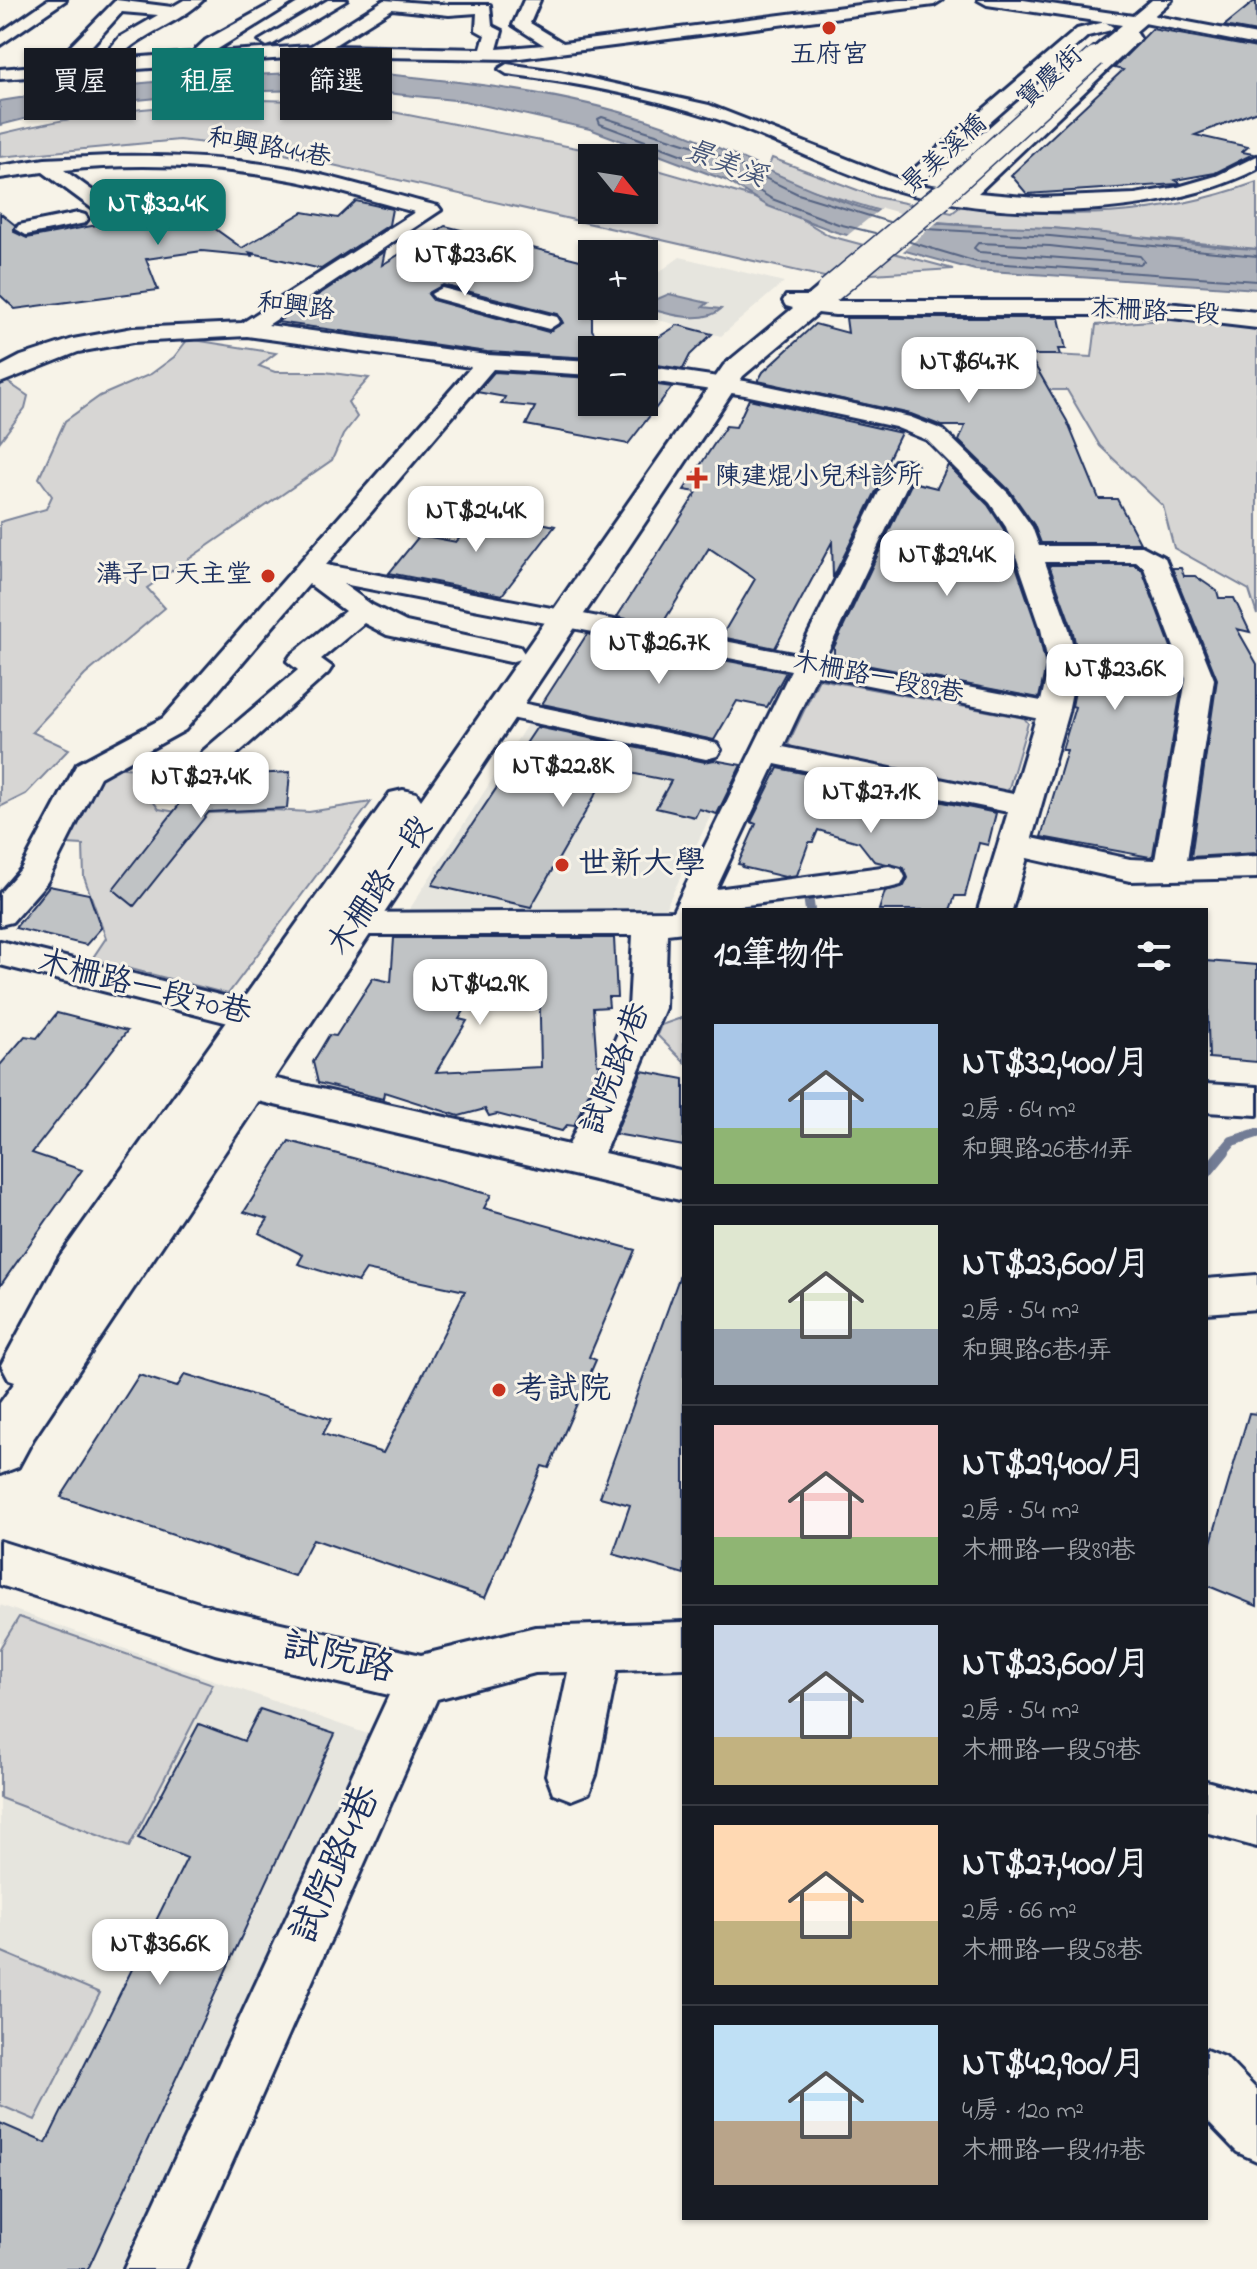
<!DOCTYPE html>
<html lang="zh-TW">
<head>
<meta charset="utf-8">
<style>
  :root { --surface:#171b24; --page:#242831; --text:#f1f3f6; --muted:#9ea1a6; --line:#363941; --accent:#0f766e }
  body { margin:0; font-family:"Indie Flower","LXGW WenKai TC",sans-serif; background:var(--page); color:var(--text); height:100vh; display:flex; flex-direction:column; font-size:30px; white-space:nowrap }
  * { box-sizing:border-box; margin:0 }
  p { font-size:26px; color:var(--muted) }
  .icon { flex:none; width:44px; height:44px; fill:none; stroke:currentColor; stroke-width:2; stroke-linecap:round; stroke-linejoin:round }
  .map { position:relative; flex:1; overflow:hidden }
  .panel { position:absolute; left:682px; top:908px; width:526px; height:1312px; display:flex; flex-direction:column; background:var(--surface); border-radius:0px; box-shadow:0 2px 6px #0004 }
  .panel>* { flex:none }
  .top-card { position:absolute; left:24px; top:48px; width:538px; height:72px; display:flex; gap:16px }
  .needle { width:52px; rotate:120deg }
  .fabs { position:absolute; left:578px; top:144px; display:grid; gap:16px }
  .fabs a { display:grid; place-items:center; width:80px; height:80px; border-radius:0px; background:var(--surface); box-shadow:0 2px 6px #0004; font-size:40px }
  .price { position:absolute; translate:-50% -68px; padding:0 18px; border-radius:16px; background:#fff; color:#222; font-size:26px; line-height:52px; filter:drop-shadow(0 2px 4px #0008) }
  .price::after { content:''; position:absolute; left:50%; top:48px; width:24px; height:18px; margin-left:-12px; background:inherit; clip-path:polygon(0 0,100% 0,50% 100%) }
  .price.selected { background:var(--accent); color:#fff }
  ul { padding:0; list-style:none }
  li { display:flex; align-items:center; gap:24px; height:200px; padding:0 32px }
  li+li { border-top:2px solid var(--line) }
  li span { display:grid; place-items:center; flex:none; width:224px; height:160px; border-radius:0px; color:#555 }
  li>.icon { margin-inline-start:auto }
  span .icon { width:96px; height:96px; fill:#fffc; stroke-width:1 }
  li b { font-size:34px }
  h2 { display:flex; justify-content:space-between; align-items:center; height:96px; padding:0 32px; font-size:34px }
  .pill { padding:0 28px; border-radius:0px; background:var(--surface); box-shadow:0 2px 6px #0004; font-size:28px; line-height:72px }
  .pill.selected { background:var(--accent); color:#fff }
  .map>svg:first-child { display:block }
  .built { fill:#e6e5de }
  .green { fill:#d7d6d4; stroke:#798299; stroke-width:2 }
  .water { fill:#acb0b9; stroke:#727c95; stroke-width:2 }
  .pier { fill:#f7f3e8 }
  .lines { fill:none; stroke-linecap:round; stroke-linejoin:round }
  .shore { stroke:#556382; stroke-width:2 }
  .stream-far1 { stroke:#727c95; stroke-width:10 }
  .stream { stroke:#727c95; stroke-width:12 }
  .building { fill:#c0c3c5; stroke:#1b2f5e; stroke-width:2; fill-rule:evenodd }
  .street-casing { stroke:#1b2f5e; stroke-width:6 }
  .secondary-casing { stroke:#1b2f5e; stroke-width:6 }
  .street { fill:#f7f3e8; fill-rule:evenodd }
  .secondary { fill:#f7f3e8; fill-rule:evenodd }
  .secondary-bridge-far1-casing { stroke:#1b2f5e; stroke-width:23; stroke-linecap:butt }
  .secondary-bridge-casing { stroke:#1b2f5e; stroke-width:28; stroke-linecap:butt }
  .secondary-bridge-far1 { stroke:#f7f3e8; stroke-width:20 }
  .secondary-bridge { stroke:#f7f3e8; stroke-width:25 }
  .poi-dot { fill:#c8321e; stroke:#f7f3e8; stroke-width:3 }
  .labels { text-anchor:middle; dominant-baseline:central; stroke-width:6; stroke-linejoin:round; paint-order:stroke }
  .far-poi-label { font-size:26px; fill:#1b2f5e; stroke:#f7f3e8 }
  .far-street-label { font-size:26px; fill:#1b2f5e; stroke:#f7f3e8 }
  .far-water-label { font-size:28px; font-style:italic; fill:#465679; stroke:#f7f3e8 }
  .poi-label { font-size:32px; fill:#1b2f5e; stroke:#f7f3e8; text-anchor:start }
  .street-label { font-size:32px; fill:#1b2f5e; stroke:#f7f3e8 }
  .near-street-label { font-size:38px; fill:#1b2f5e; stroke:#f7f3e8 }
</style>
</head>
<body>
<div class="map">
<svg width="1257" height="2269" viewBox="0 0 1257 2269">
  <rect width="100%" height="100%" fill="#f7f3e8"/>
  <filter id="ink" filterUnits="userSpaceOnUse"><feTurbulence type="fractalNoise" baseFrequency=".0125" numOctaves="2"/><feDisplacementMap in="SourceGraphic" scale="16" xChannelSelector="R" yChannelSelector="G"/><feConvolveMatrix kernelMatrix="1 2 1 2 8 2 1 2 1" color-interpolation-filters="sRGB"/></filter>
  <g filter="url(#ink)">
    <path class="built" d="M680 257 784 282 721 336 611 308 644 306V283Z
      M528 723 736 764 661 917 404 918Z
      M0 1605 376 1737 126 2269H0Z"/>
    <path class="green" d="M259 100 342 102 602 153 618 158H592V210H644V166L776 204 830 236 953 269 872 274 846 282 267 150 179 140 0 157V134C86 112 171 105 259 100Z
      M772 158 876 197 952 213 961 206C1069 219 1154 219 1257 182V249L1051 228H1006L906 219 802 187 767 170Z
      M1179 319 1257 329V615L1249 590 1174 548 1163 506 1100 446 1067 390H1015L910 348 1092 357 1096 325Z
      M188 339 276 353 259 366 275 372H325L369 378 348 402 357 417 343 435 332 460 147 588 165 608 85 675 32 732 69 749 26 794 0 807V522L46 509 52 496 39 478 65 421 100 396 151 374 174 357Z
      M6 381 28 396 25 408 0 441V385Z
      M819 679 1024 718 1028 723 1008 791 1003 794 795 750 788 744Z
      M107 767 170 771 171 775 149 796 159 809 188 814 273 810 309 812 371 802 228 994 92 959 106 938 84 877 83 845 67 844Z
      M684 1017V1062L657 1035 661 1025Z
      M19 1617 213 1684 129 1847 0 1798V1648Z
      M0 1951 100 1993 35 2120 0 2105Z"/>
    <path class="water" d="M353 71C447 80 543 89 634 116 728 143 810 201 906 219 954 228 1004 225 1052 228 1120 233 1188 246 1257 249V289L975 270 836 232 768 206 725 180 590 129 464 101 346 89 219 92 76 106 0 125V101C117 82 234 74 353 71Z
      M669 294 708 303 703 307 721 309C704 325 667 314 647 308L648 303Z"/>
    <path class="pier" d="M882 208 907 215 942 218 902 252 844 238Z"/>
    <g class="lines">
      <path class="shore" d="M926 229 1050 236 1257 256
        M875 233 838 224 772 199 728 172 600 124 598 119 602 117 707 150 798 194 889 222
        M910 242 977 262 1257 281
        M978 243 1050 246 1140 256 1144 261 1140 264 979 252 974 248Z"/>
      <path class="stream-far1" d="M808 896 810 910
        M1222 1153 1232 1141 1257 1133"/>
      <path class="stream" d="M1206 1173 1224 1151"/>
    </g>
    <path class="building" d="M1256 0 1257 32 1224 26Z
      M1152 29 1257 48V111L1195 135 1248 147 1242 152 1253 154 1215 173 1175 180 1180 183 1177 184 1027 194 1011 175 1123 70 1114 68Z
      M141 181 146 185 151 183 242 248 303 212 338 218 356 201 392 209 389 225 321 269 248 252 254 256 202 251 146 259 158 290 15 309 0 295V213L15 225 14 232 27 238 113 222 120 220 123 211 97 190Z
      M445 226 592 263V330L606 350H592V358L487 352 277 322 385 251 382 265ZM443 285 558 314 563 323 548 332 433 300 428 294Z
      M846 318H1059L1066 349H1058L1060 355H1029L1067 421 1099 499H1117L1140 543H1041L1034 525 1010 491 959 441 965 426H942L911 414 758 381 763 372 815 324 848 333Z
      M678 325 712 334 690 355 683 369 644 363V350H638Z
      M494 372 592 378V402H644V383L672 387 628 444 526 425 535 407 501 404 505 397 477 392Z
      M749 399 901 433 881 474 884 475 833 578 832 542 775 648 721 637 755 579 709 548 661 626 617 617 697 492 684 490 726 426 736 427Z
      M948 465 988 505 1003 528 1038 630 1046 666 1039 698 834 659V647L912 482 937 488Z
      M484 511 555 526 502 595 389 573 420 535 456 542Z
      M1049 565H1135L1142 570 1183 679 1153 855 1150 857 1041 837 1067 750H1062L1075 707 1072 706 1080 667 1072 628Z
      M1172 568H1181L1184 576H1195L1217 591 1219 598H1234L1250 632 1237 629 1257 664V853L1191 857 1217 679Z
      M587 634 786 672 767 707 737 701 714 740 542 704Z
      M537 727 705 762 714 760 741 765 717 814 699 809 695 817 656 808 671 781 610 769 531 907 432 885Z
      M778 768 996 813 988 845 979 843 965 896H955L950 910H879L885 891 904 886 908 878 904 868 874 861 859 842 818 830 813 842H809L797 875 785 877 742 867 743 865 738 864 756 824 751 822Z
      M290 772 287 808 209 812 134 906 113 889 178 806 181 778Z
      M49 886 89 894 101 928 86 945 15 928Z
      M394 938H614L617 997H608L609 1007 593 1008 597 1064H601L574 1126 567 1125 562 1131 497 1114 489 1116 485 1109 459 1116 384 1092 383 1099 318 1083 313 1062 329 1035 336 1036 373 978 391 982ZM539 969 541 1067 436 1072 467 1021 459 1019 489 970Z
      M1206 961 1257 965V1062L1209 1058Z
      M57 1013 127 1031 32 1153 82 1170 0 1286V1065L25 1036 37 1038Z
      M642 1071 684 1079V1146L615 1134Z
      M289 1141 491 1195 484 1208 635 1250 589 1357 596 1360 549 1468 542 1466 485 1598 313 1539 294 1576 61 1497 139 1375 177 1387 185 1374 331 1419 323 1434 383 1453 465 1291 366 1270 358 1282 298 1264 303 1255 259 1233 268 1219 244 1212Z
      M680 1275H684V1574L613 1554 630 1505 600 1497Z
      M1249 1413 1257 1414V1606L1206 1585V1559Z
      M260 1709 335 1734 88 2269H0V2123L46 2143 187 1858 138 1838 199 1724 244 1741Z"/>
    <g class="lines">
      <defs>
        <path id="street" d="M48 0H66L0 45V33Z
          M116 0 172 7 184 0H203C179 24 142 32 118 59L192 53 206 40 278 0H297L213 52 311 46 384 0 449 5H490L492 26 502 31 497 49 544 45 513 25 524 0H540L530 23 563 43 898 0H942L934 5 512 59 315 56 0 79V69L59 64 64 53ZM392 9 449 15 477 13 476 30 485 35 481 49 333 46ZM122 12 158 15 120 37 99 61 76 63Z
          M328 0H347L273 44 267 46 259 41Z
          M1140 13 1257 35V45L1134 21V15Z
          M1105 22 1113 27 1111 30 1088 36 919 185 958 191 1123 37 1118 29 1126 24 1132 26 1140 38 1138 41 978 193 1037 198 1135 194 1178 187 1216 176 1257 156V169C1161 219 998 222 895 190 833 171 776 139 714 118 647 96 577 83 507 74L499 69 507 64 556 71 709 105 901 180 1077 29Z
          M110 156C172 155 233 158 294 169 343 179 390 194 438 206L441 210 268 325 487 355 592 361V375L493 369 326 565 798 655 892 466 895 461H913L916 466 824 660 1041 701 1049 666 1041 629 1006 527 990 503 927 440 895 427 854 418 745 395 644 380V366L745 381 854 404 910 417 943 430 1008 493 1032 527 1039 546H1142L1165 558 1214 679 1187 860 1257 856V878L1130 881 1027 858 1012 910H978L1008 812 775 764 716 889 889 866 901 869 905 877 901 885 889 888 737 906 730 910H684V932L667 934 665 1008 604 1153 684 1171V1201L202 1088 197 1078 202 1068 215 1065 569 1145 629 1008 633 935H327L315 932 310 924 315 916 327 913 673 911 791 670 343 584 372 605 406 622 520 647 524 653 520 659 510 662 387 635 364 623 321 659 332 667 328 673 225 765 214 767 203 765 199 758 203 751 298 670 287 661 291 655 345 611 309 584 185 730 100 777 47 882 12 922 0 925V893L21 869 77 764 163 718 471 367 247 336 133 342 78 352 0 383V367L21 356 73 339 133 328 242 323 415 212C375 202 336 189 296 181 220 166 141 162 64 170L118 209 121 213 111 219 104 217 43 172 0 178V166L45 159ZM1045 562H1136L1144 568 1186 679 1155 860 1130 859 1032 838 1068 712 1077 666 1069 629ZM817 675 1036 718 1013 794 783 747Z
          M78 213 85 215 88 219 85 223 26 235 16 229 19 225Z
          M442 288 557 317 560 322 549 329 435 298 431 294Z
          M502 699 706 741 717 744 721 750 717 756 706 759 492 714 487 708 492 702Z
          M0 941 284 1011 297 1015 302 1024 297 1033 284 1037 0 965Z
          M1206 1084 1257 1087V1115L1206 1112Z
          M1257 1275V1309L1206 1313V1279Z
          M0 1541 215 1608 421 1655 535 1627 684 1622V1668L617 1670 596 1775 589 1793 571 1800 553 1793 546 1775 568 1672 535 1673 437 1699 185 2269H124L389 1695 215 1654 0 1585Z
          M1206 1781 1257 1795V1847L1206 1833Z
          M1206 2050 1226 2058 1257 2090V2161L1237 2152 1206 2120Z"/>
        <path id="secondary" d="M978 0H1023L1133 16 1152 0H1172L1102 61H1088L1085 57 1088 53 1122 25 987 5Z
          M829 284 838 286 841 291 835 301H1146L1257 312V328L1146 315H835L818 313 743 376 33 1439 18 1467 0 1474V1403L15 1382 9 1380 1 1365 60 1256 390 793 403 790 416 793 421 800 724 365 793 308 786 306 783 301 786 296H808L820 286Z"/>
      </defs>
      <use href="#street" class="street-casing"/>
      <use href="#secondary" class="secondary-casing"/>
      <use href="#street" class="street"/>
      <use href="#secondary" class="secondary"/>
      <defs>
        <path id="secondary-bridge-far1" d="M939 199 1095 57"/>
        <path id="secondary-bridge" d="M829 291 941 197"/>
      </defs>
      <use href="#secondary-bridge-far1" class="secondary-bridge-far1-casing"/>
      <use href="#secondary-bridge" class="secondary-bridge-casing"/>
      <use href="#secondary-bridge-far1" class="secondary-bridge-far1"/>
      <use href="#secondary-bridge" class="secondary-bridge"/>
    </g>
  </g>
  <g class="poi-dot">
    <circle cx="829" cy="28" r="8"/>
    <path d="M693 466h8v8h8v8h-8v8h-8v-8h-8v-8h8z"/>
    <circle cx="268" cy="576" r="8"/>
    <circle cx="562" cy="865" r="8"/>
    <circle cx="499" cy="1390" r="8"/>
  </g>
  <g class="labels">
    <g class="far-poi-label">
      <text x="829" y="56">五府宮</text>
      <text x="715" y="478" text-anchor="start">陳建焜小兒科診所</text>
      <text x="252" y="576" text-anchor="end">溝子口天主堂</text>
    </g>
    <g class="far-street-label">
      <text transform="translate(1051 78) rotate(-43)">寶慶街</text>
      <text transform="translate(269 149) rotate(10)">和興路44巷</text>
      <text transform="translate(945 155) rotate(-42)">景美溪橋</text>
      <text transform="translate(296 308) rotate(7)">和興路</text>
      <text transform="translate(1155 313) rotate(3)">木柵路一段</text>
      <text transform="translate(878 679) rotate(11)">木柵路一段89巷</text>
    </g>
    <g class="far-water-label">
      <text transform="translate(725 165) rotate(21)">景美溪</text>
    </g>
    <g class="poi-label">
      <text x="578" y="865">世新大學</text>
      <text x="515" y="1390">考試院</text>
    </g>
    <g class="street-label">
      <text transform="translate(381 887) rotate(-56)">木柵路一段</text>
      <text transform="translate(144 989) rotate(14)">木柵路一段70巷</text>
      <text transform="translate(617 1069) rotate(-69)">試院路1巷</text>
    </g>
    <g class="near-street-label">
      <text transform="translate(338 1659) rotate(13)">試院路</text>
      <text transform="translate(337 1865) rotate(-66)">試院路4巷</text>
    </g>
  </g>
</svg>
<div class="fabs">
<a><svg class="needle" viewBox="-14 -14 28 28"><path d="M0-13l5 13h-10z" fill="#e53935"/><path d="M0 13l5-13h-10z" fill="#9ea1a6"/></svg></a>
<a>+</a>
<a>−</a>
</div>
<b class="price selected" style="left:158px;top:247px">NT$32.4K</b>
<b class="price" style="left:465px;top:298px">NT$23.6K</b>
<b class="price" style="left:969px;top:405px">NT$64.7K</b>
<b class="price" style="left:476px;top:554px">NT$24.4K</b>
<b class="price" style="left:947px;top:598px">NT$29.4K</b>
<b class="price" style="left:659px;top:686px">NT$26.7K</b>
<b class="price" style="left:1115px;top:712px">NT$23.6K</b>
<b class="price" style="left:563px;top:809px">NT$22.8K</b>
<b class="price" style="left:201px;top:820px">NT$27.4K</b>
<b class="price" style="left:871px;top:835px">NT$27.1K</b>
<b class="price" style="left:480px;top:1027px">NT$42.9K</b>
<b class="price" style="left:160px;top:1987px">NT$36.6K</b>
<div class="top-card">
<a class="pill">買屋</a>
<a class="pill selected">租屋</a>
<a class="pill">篩選</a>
</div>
<section class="panel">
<h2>12筆物件<svg class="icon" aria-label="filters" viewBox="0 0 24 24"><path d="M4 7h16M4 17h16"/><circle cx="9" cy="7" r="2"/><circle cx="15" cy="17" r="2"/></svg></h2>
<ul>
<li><span style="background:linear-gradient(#a9c7e8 65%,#8fb573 0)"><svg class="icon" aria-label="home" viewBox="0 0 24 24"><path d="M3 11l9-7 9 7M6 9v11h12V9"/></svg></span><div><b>NT$32,400/月</b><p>2房 · 64 m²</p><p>和興路26巷11弄</p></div></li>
<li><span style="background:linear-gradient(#dfe7d0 65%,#9aa5b1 0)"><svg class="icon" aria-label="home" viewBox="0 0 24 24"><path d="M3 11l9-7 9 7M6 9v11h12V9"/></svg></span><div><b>NT$23,600/月</b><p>2房 · 54 m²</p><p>和興路6巷1弄</p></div></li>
<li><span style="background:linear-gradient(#f6c9c9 70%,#8fb573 0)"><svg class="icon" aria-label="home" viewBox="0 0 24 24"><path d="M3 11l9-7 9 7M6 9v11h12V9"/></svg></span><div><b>NT$29,400/月</b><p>2房 · 54 m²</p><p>木柵路一段89巷</p></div></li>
<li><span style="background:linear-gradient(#c9d6e8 70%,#c2b280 0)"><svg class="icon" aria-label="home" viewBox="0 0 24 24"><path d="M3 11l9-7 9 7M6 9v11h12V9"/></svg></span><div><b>NT$23,600/月</b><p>2房 · 54 m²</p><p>木柵路一段59巷</p></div></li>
<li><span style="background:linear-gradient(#ffd9b3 60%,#c2b280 0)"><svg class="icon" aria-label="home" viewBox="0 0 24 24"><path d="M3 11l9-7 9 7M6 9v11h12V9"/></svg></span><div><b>NT$27,400/月</b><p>2房 · 66 m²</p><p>木柵路一段58巷</p></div></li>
<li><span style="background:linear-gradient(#bfe0f5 60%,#b9a48a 0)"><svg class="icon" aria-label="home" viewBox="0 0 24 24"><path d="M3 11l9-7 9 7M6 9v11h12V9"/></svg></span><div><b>NT$42,900/月</b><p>4房 · 120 m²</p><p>木柵路一段117巷</p></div></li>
</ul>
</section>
</div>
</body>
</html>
